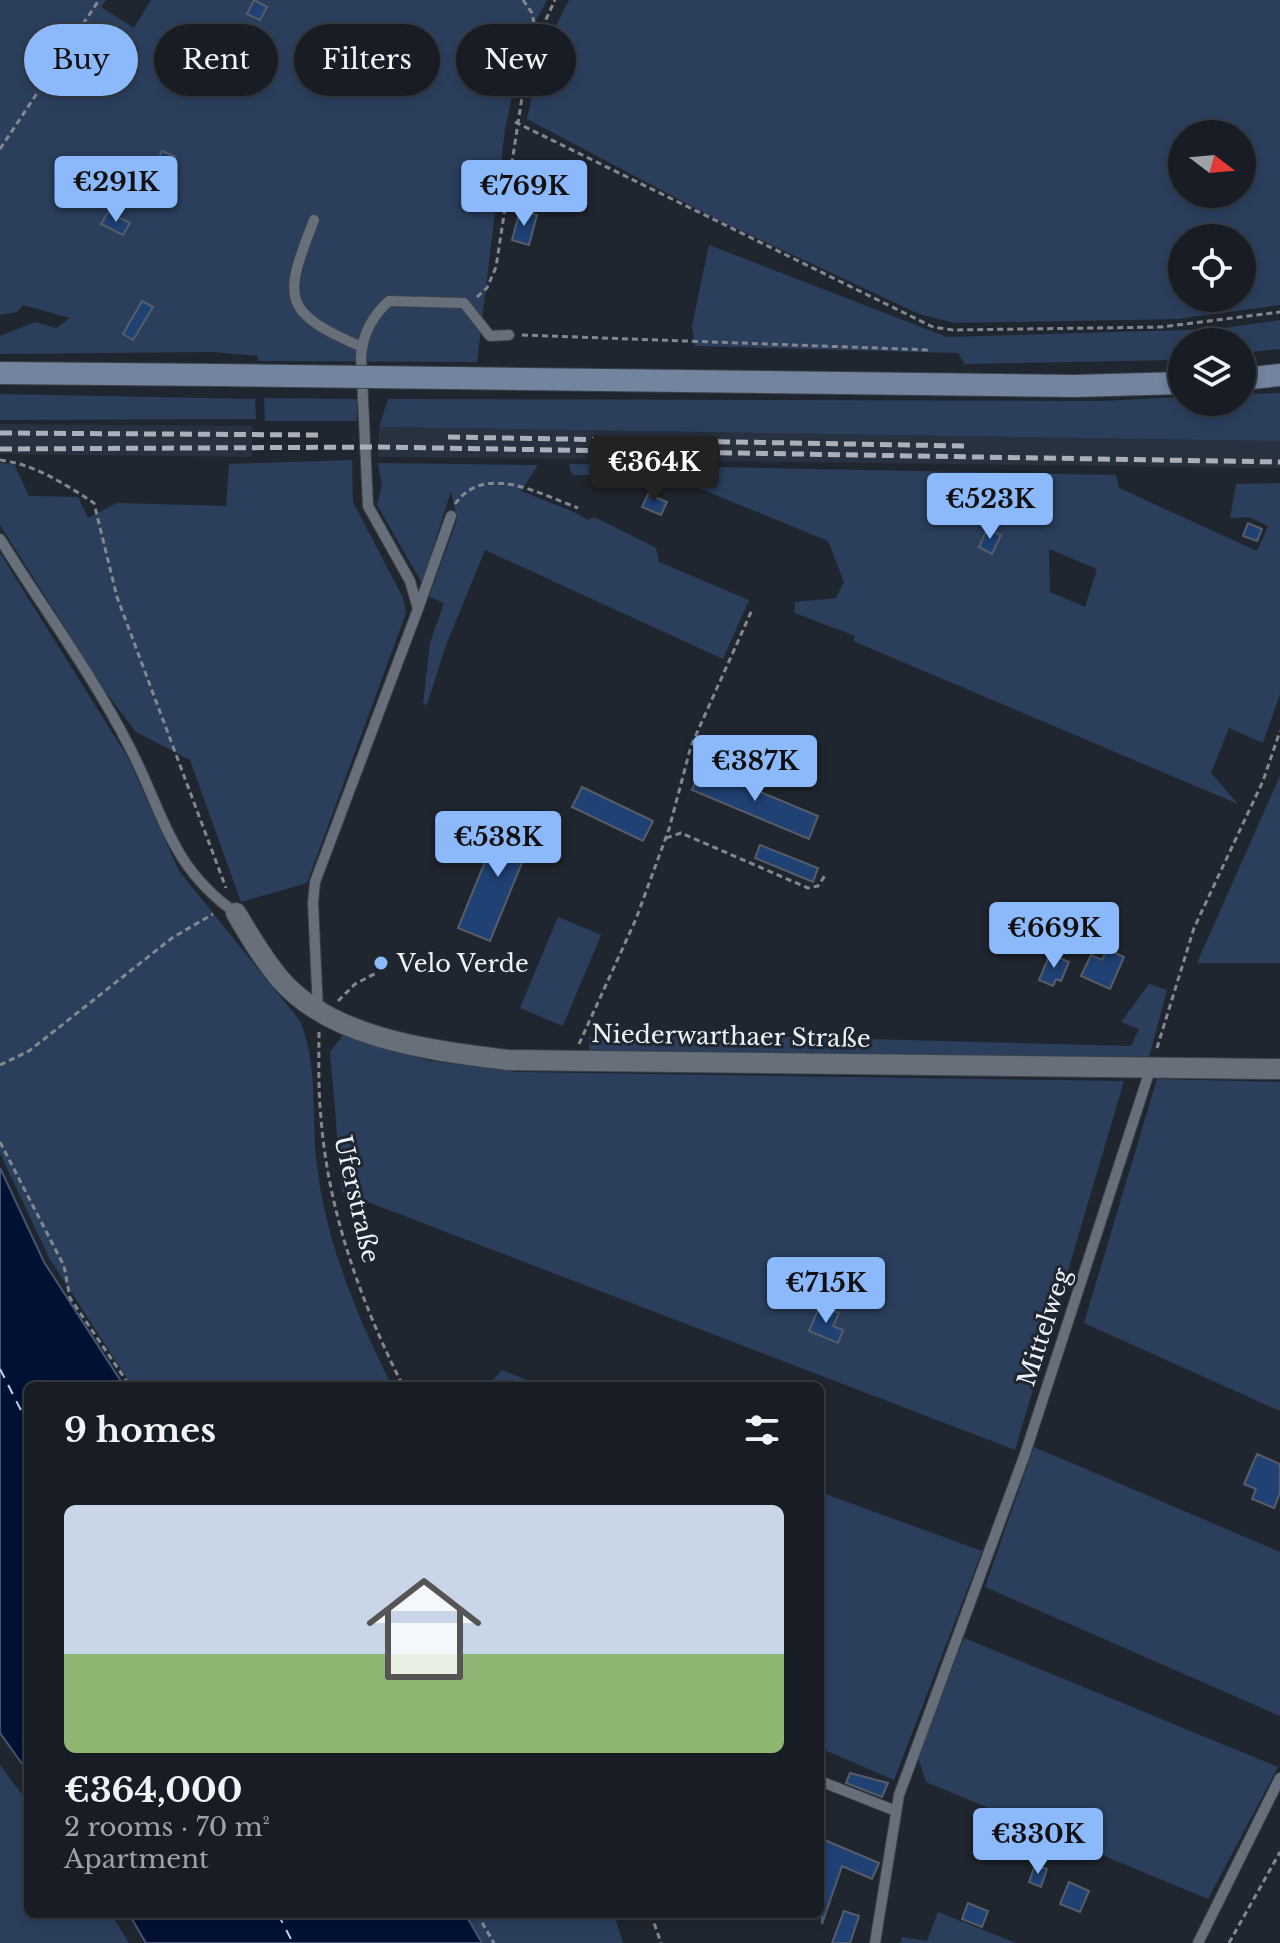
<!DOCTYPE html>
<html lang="en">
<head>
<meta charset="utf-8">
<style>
  :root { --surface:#181c24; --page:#252931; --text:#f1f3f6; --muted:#9fa1a6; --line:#363a41; --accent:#8cb9fc }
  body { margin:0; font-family:"Libre Baskerville",serif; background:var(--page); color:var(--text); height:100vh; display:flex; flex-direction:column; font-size:30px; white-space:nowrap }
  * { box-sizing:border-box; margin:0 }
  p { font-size:26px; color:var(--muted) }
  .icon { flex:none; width:44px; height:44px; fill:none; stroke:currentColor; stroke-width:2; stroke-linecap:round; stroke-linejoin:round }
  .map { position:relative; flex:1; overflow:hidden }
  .side { position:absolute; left:24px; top:1382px; width:800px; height:536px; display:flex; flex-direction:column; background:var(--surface); border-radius:12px; box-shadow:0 4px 12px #0003,0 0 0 2px var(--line) }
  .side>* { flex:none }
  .top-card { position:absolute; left:24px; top:24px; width:800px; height:72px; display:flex; gap:16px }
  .needle { width:52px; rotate:106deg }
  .controls { position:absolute; left:1168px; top:120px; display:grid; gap:16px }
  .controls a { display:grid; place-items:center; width:88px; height:88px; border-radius:50%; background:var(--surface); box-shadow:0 4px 12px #0003,0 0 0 2px var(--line); font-size:40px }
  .price { position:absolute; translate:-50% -68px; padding:0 18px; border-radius:8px; background:var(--accent); color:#111; font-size:26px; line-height:52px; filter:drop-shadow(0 2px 4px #0008) }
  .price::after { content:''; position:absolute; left:50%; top:48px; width:24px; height:18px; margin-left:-12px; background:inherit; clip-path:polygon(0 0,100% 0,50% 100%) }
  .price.current { background:#222; color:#fff }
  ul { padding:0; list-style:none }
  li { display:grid; align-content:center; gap:16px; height:424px; padding:0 40px }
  li span { display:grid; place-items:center; height:248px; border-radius:12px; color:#555 }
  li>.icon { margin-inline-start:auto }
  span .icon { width:144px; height:144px; fill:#fffc; stroke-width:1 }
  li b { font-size:34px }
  h2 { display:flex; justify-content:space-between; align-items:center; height:96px; padding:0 40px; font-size:34px }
  .tag { padding:0 28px; border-radius:36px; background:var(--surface); box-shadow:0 4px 12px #0003,0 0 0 2px var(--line); font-size:28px; line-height:72px }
  .tag.current { background:var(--accent); color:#111 }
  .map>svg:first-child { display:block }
  .built { fill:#27313f }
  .green { fill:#2b3f5d; fill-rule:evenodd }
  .water { fill:#001134; stroke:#47546f; stroke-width:2 }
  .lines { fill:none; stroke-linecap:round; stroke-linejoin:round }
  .ferry { stroke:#bfd5f5; stroke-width:2; stroke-dasharray:10 8; stroke-linecap:butt }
  .building { fill:#1f4173; stroke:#565d68; stroke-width:2 }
  .service-casing { stroke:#3b4149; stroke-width:12 }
  .minor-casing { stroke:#3b4149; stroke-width:22 }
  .secondary-casing { stroke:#3b4149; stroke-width:24 }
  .path { stroke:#838890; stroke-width:3; stroke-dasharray:6 4; stroke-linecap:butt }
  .service { stroke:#676f7a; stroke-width:10 }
  .minor { stroke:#676f7a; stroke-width:20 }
  .secondary { stroke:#72849e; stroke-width:22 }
  .rail { stroke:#abb0b8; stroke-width:5; stroke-dasharray:12 6; stroke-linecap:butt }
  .secondary-bridge-casing { stroke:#3b4149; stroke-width:24; stroke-linecap:butt }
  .secondary-bridge { stroke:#72849e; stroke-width:22 }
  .poi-dot { fill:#8cb9fc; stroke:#202630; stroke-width:3 }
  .labels { text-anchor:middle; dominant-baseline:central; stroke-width:6; stroke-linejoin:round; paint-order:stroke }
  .poi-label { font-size:24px; fill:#eef2f9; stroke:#202630; text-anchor:start }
  .street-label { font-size:24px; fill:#eef2f9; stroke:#202630 }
</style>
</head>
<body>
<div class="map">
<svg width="1280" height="1943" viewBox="0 0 1280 1943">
  <rect width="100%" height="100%" fill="#202630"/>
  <path class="built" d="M0 424 252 426V457L0 454Z
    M379 427 1280 441V468L378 457Z"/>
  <path class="green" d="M0 0H106L101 7 134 28 151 0H547L523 45 505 129 477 362 258 361V356L212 352 0 354V336L35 322 56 328 70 318 23 305 17 312 0 315Z
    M569 0H1280V305L1178 319 955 323 919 314 716 219 527 119 540 57ZM1182 134H1242V194H1182ZM1182 238H1242V298H1182Z
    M709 245 947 337 1218 329 1280 320V349L1242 353V342H1182V360L965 364 958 353 695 346 692 326Z
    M1280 393V441L379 427 388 399 1102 401 1182 397V402H1242V394Z
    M0 394 255 399 256 419 0 420Z
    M264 398 357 399V421H265Z
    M352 460 353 502 403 598 406 613 307 883 241 902 190 760 136 732 105 691 0 525V463L14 464 29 496 78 497 88 518 117 503 226 506 229 464Z
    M378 463 538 465 521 491 574 512 588 520 594 517 656 548 659 562 749 600 723 659 485 550 446 645 427 705 423 703 430 643 444 603 429 597 457 520 451 491 422 583 377 505 382 486Z
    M569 464 1116 475 1119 488 1257 551 1268 526 1249 517 1230 518 1236 484 1280 483V694L1263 743 1229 728 1211 773 1238 804 853 641 855 636 795 613V602L836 598 844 582 828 541 669 476 572 475ZM1049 549 1097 569 1085 607 1050 592Z
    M0 553 128 758 179 871 300 1021C319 1066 311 1119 317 1166 326 1243 358 1318 392 1386H132L49 1258 0 1153Z
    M1280 776V963H1197Z
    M558 917 601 935 563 1026 520 1008Z
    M1149 984 1167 990 1149 1057 589 1051V1037L751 1036 1131 1046 1139 1029 1121 1022Z
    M343 1035 430 1061 517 1072 1124 1081 1015 1450 342 1192 330 1052Z
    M1157 1079 1280 1082V1411L1084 1323Z
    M502 1370 542 1386H487Z
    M1034 1447 1280 1552V1716L985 1587Z
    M820 1492 982 1551 894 1780 820 1748Z
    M964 1638 1278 1767 1208 1899 926 1782 918 1757Z
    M0 1765 28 1803V1914H111L129 1943H0Z
    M938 1912 1016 1943H900L902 1937 927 1941Z
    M465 1914H614L623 1943H482Z"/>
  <path class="water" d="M0 1168 44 1262 124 1386H28V1772L0 1733Z
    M129 1914H465L482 1943H146Z"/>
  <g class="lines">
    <path class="ferry" d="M0 1369 28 1424
      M278 1914 293 1943"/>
  </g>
  <path class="building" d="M254 0 267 7 260 20 247 14Z
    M162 151 176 157 147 206 138 202Z
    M520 210 537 215 529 245 512 240Z
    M108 212 130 223 123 235 101 224Z
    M142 301 153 307 133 340 123 334Z
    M648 494 667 502 661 515 642 507Z
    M1248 523 1262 529 1257 541 1243 536Z
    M987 529 1001 535 992 554 979 547Z
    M701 767 818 816 809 839 692 790Z
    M582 787 653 821 643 841 572 807Z
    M518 813 539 821 490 941 458 928 495 837 506 842Z
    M760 845 818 868 813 882 755 858Z
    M1107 949 1124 957 1110 989 1081 976 1091 955 1102 960Z
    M1050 954 1069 962 1061 981 1056 979 1053 986 1039 980Z
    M820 1305 839 1313 833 1326 843 1330 838 1343 809 1331Z
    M1257 1454 1280 1464V1493L1274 1508 1252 1499 1256 1489 1244 1484Z
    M850 1773 888 1783 882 1797 846 1783Z
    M820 1838 879 1863 872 1879 842 1866 822 1924Z
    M1035 1865 1047 1869 1041 1887 1029 1882Z
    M1069 1882 1089 1891 1080 1912 1060 1904Z
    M968 1903 988 1911 982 1927 962 1919Z
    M844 1911 859 1916 850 1943H832Z"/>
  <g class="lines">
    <defs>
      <path id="service" d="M314 220C283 299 281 312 362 347
        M0 539C43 608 92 674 129 746 164 813 169 866 236 913
        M418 609 451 516
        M318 1010 313 903 315 882 418 609 410 581 368 506 361 356C363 333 372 316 389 301L464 303 490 336 509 335
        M820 1781 896 1811
        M875 1943 899 1795 1025 1454 1151 1067
        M1198 1943 1280 1778"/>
      <path id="minor" d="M236 913C249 935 263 959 280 979 333 1040 432 1050 507 1060L1280 1069"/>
      <path id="secondary" d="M0 373 217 375
        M523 379 1074 386 1182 383
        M1242 379 1280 375"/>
    </defs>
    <use href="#service" class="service-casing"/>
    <use href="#minor" class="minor-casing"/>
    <use href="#secondary" class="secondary-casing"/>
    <path class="path" d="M523 0 532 13 537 39
      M515 122 933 327 953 330 1162 327 1280 312
      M0 149 99 0
      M477 297 487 288 496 267 528 58 555 0
      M522 335 930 350
      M0 460C34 464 65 484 94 503L117 597 226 888
      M455 504C485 462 540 494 578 508
      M666 838 681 833 808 888 818 886 826 874
      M338 1001 355 984 378 972
      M319 1032C319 1060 318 1089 321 1118 328 1211 361 1303 403 1386
      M579 1044 636 919 669 829 691 746 752 610
      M1157 1048 1194 928 1263 781 1280 731
      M0 1065 29 1051 172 938 213 914
      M0 1142 64 1266 70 1298 130 1386
      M477 1914 494 1943
      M651 1914 661 1943
      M1229 1943 1280 1852"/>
    <use href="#service" class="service"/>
    <use href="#minor" class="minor"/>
    <use href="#secondary" class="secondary"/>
    <path class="rail" d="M0 433 324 435
      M448 437 964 446
      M0 449 378 447 1280 462"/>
    <defs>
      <path id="secondary-bridge" d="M217 375 523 379"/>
    </defs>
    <use href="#secondary-bridge" class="secondary-bridge-casing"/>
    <use href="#secondary-bridge" class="secondary-bridge"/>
  </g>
  <circle class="poi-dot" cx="381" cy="963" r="8"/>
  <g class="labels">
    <g class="poi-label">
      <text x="397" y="963">Velo Verde</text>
    </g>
    <g class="street-label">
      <text transform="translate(731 1036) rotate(1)">Niederwarthaer Straße</text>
      <text transform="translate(357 1199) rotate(77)">Uferstraße</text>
      <text transform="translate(1044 1327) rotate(-72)">Mittelweg</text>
    </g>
  </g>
</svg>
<div class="controls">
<a><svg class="needle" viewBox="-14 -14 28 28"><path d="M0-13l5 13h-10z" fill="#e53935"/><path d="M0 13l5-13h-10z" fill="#9fa1a6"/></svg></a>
<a><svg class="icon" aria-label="locate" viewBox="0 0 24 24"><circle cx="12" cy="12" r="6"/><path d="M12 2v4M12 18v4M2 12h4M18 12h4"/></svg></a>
<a><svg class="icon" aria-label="layers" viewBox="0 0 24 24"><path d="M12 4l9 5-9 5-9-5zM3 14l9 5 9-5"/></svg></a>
</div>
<b class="price" style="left:116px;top:224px">€291K</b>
<b class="price" style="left:524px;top:228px">€769K</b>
<b class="price current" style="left:654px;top:504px">€364K</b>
<b class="price" style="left:990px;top:541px">€523K</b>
<b class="price" style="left:755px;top:803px">€387K</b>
<b class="price" style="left:498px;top:879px">€538K</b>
<b class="price" style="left:1054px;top:970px">€669K</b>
<b class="price" style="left:826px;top:1325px">€715K</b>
<b class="price" style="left:1038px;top:1876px">€330K</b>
<div class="top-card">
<a class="tag current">Buy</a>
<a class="tag">Rent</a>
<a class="tag">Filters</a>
<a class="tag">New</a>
</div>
<section class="side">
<h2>9 homes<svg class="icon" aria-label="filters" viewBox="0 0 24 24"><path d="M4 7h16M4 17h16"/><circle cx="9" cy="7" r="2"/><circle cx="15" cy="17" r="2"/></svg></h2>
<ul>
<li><span style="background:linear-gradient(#c9d6e8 60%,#8fb573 0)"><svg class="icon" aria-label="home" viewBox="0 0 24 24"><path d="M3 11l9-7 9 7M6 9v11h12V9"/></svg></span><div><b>€364,000</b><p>2 rooms · 70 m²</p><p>Apartment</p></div></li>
</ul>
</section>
</div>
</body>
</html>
